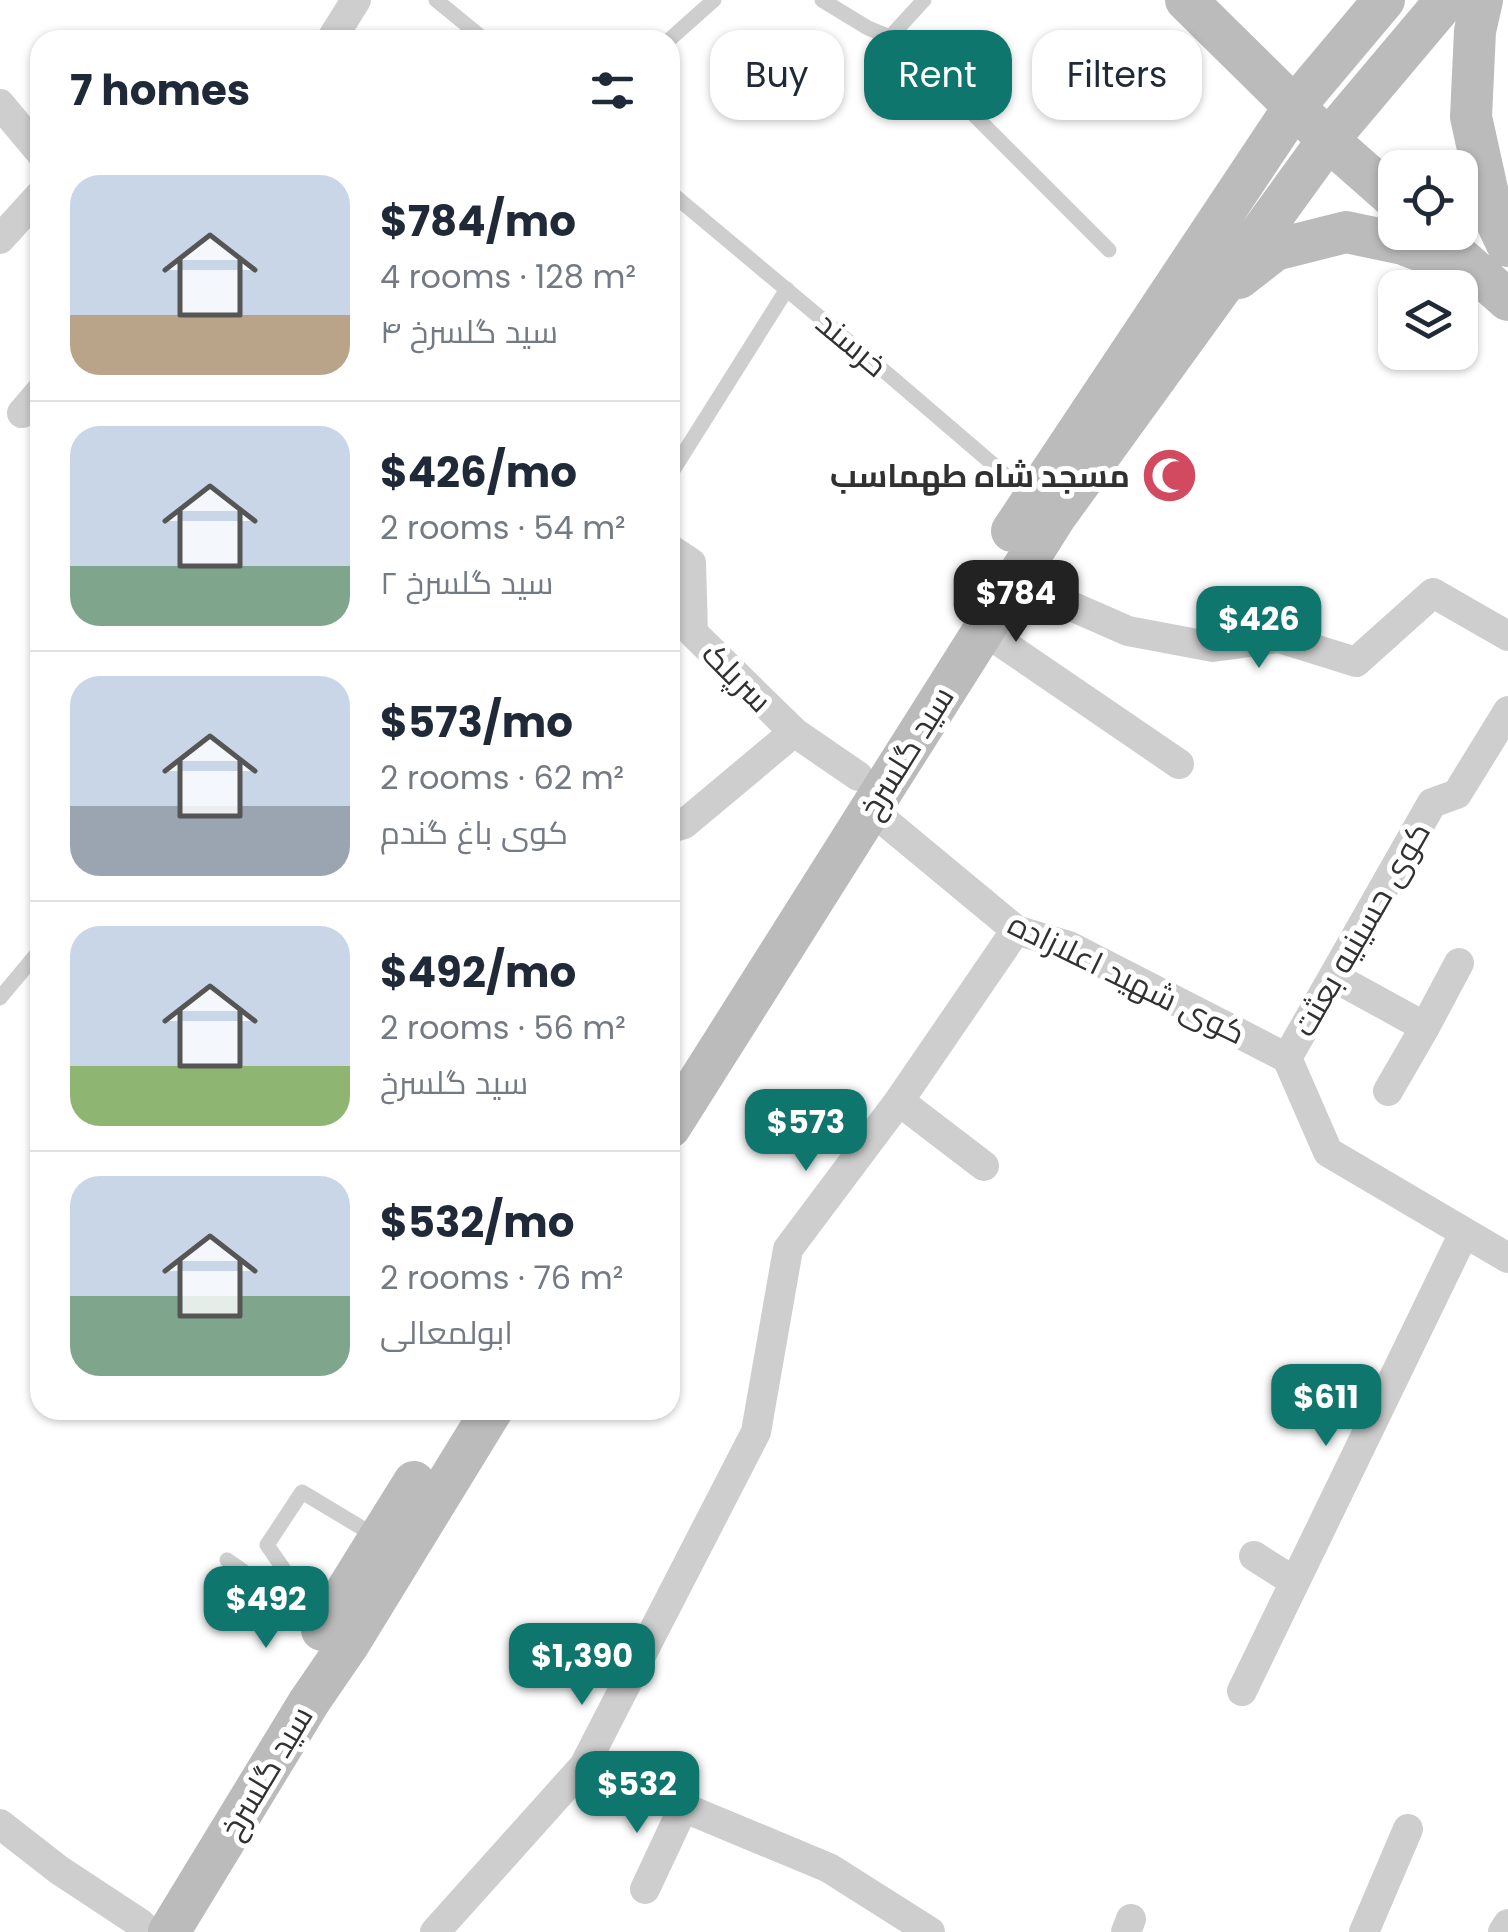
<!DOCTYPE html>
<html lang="en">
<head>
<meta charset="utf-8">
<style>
  :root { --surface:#fff; --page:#f6f6f7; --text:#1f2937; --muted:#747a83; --line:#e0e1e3; --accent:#0f766e }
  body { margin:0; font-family:Poppins,Cairo,sans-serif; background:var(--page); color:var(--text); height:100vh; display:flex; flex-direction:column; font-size:38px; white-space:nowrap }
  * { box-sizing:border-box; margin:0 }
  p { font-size:32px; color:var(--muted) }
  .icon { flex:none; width:55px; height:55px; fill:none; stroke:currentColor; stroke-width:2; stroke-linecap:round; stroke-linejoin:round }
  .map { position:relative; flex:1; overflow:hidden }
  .sheet { position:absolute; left:30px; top:30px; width:650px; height:1390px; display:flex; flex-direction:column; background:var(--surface); border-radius:30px; box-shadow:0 2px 8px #0004 }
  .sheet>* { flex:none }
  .hud { position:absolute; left:710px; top:30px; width:648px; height:90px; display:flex; gap:20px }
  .controls { position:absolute; left:1378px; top:150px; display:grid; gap:20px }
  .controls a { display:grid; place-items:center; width:100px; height:100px; border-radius:20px; background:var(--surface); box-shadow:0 2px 8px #0004; font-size:50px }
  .price { position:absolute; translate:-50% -85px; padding:0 22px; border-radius:20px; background:var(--accent); color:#fff; font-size:32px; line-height:65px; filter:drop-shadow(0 2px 5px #0008) }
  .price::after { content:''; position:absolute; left:50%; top:60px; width:30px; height:22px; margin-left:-15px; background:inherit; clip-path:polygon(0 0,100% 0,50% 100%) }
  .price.selected { background:#222; color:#fff }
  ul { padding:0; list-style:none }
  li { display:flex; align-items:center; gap:30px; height:250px; padding:0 40px }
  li+li { border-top:2px solid var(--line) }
  li span { display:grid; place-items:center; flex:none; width:280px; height:200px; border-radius:30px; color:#555 }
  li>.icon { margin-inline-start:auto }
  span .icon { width:120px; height:120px; fill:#fffc; stroke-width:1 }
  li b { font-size:42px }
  h2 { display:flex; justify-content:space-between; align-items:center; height:120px; padding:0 40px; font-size:42px }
  .tag { padding:0 35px; border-radius:30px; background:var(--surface); box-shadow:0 2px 8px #0004; font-size:35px; line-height:90px }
  .tag.selected { background:var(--accent); color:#fff }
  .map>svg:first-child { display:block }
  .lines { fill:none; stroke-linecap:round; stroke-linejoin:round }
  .service { stroke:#cecece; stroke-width:15 }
  .minor { stroke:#cecece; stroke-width:30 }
  .secondary { stroke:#bbb; stroke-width:42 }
  .labels { text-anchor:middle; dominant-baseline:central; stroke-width:10; stroke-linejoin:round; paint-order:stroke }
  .street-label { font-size:32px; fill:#313131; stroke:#fff }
  .poi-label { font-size:32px; font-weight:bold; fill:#313131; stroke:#fff; text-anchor:end }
</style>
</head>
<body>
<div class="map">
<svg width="1508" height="1932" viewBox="0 0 1508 1932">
  <rect width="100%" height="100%" fill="#fff"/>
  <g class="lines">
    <path class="service" d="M436 0 485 40
      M822 0 868 28 890 37 954 95 1109 250
      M890 37 924 0
      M669 40 714 0
      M670 192 890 376 1002 472 1028 498
      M670 475 787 289
      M0 998 40 950
      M227 1560 312 1619
      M322 1624 267 1545 302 1492 377 1537"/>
    <path class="minor" d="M331 40 356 0
      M0 104 40 152
      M0 239 40 195
      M22 413 40 392
      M670 549 691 563 693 633 794 732 858 776
      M1014 581 1128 631 1213 647 1279 638 1356 662 1433 593 1508 636
      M983 630 1179 764
      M870 809 1016 930 1069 946 1287 1058 1328 1152 1508 1258
      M670 828 684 824 794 732
      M1334 977 1425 1027
      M1287 1058 1432 803 1457 794 1508 711
      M1388 1091 1425 1027 1459 963
      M899 1101 984 1166
      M1254 1556 1295 1582
      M1242 1691 1464 1233
      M584 1766 829 1868 930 1932
      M0 1824 59 1870 141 1924
      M645 1889 683 1808
      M435 1932 584 1766 756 1432 788 1249 899 1101 1016 930
      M1126 1932 1131 1919
      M1364 1932 1408 1829
      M1503 1932 1508 1924"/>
    <path class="secondary" d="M1186 0 1328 140 1395 199
      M1482 0 1475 31 1471 117 1492 212 1508 246
      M1456 254 1508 300
      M1239 278 1275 250 1346 232 1403 244 1477 273
      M1012 531 1294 107 1384 0
      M670 1127 1055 517 1328 140 1446 0
      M322 1630 414 1482
      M169 1932 309 1702 348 1645 492 1410"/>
  </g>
  <defs>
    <symbol id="mosque-disc" viewBox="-11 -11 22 22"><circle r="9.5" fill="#d14a5f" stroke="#fff"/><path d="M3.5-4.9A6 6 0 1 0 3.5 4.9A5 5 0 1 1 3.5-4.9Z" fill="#fff"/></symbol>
  </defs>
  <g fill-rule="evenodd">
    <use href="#mosque-disc" x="1138" y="444" width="63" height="63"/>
  </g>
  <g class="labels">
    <g class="street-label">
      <text transform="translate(852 344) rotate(40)">خرسند</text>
      <text transform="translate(737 677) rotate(45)">سرپلک</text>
      <text transform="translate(906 752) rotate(-58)">سید گلسرخ</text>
      <text transform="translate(1361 929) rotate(-60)">کوی حسینیه بعثت</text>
      <text transform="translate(1127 978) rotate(26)">کوی شهید اعلازاده</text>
      <text transform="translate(266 1772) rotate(-59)">سید گلسرخ</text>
    </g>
    <g class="poi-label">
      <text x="1130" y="475">مسجد شاه طهماسب</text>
    </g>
  </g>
</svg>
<div class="controls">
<a><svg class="icon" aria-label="locate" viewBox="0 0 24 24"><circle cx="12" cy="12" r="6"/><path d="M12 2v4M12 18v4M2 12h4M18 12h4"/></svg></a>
<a><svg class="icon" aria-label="layers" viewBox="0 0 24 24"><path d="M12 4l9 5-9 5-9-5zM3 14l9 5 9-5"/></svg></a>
</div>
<b class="price selected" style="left:1016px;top:645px">$784</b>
<b class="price" style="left:1259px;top:671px">$426</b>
<b class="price" style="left:806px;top:1174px">$573</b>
<b class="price" style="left:1326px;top:1449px">$611</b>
<b class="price" style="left:266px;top:1651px">$492</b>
<b class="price" style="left:582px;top:1708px">$1,390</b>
<b class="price" style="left:637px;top:1836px">$532</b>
<div class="hud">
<a class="tag">Buy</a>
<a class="tag selected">Rent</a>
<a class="tag">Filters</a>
</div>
<section class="sheet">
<h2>7 homes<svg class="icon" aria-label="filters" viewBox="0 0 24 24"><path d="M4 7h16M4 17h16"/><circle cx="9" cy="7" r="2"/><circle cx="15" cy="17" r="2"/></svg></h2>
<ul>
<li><span style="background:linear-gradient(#c9d6e8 70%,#b9a48a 0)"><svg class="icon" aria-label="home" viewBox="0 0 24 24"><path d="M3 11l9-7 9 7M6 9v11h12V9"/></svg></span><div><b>$784/mo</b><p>4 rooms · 128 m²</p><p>سید گلسرخ ۴</p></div></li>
<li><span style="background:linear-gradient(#c9d6e8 70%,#7fa58c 0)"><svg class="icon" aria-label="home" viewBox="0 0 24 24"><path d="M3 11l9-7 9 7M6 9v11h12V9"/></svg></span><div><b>$426/mo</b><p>2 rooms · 54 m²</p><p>سید گلسرخ ۲</p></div></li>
<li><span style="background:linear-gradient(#c9d6e8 65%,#9aa5b1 0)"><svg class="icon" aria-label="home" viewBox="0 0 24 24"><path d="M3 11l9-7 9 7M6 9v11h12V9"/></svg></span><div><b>$573/mo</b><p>2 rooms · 62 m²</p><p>کوی باغ گندم</p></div></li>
<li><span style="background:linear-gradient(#c9d6e8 70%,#8fb573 0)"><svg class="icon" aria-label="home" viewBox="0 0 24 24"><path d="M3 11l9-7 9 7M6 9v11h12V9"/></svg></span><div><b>$492/mo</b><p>2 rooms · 56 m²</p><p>سید گلسرخ</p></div></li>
<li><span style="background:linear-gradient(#c9d6e8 60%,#7fa58c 0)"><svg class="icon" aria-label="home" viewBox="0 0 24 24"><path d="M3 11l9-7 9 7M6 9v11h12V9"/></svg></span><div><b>$532/mo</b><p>2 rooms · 76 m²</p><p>ابولمعالی</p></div></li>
</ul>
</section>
</div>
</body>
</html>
